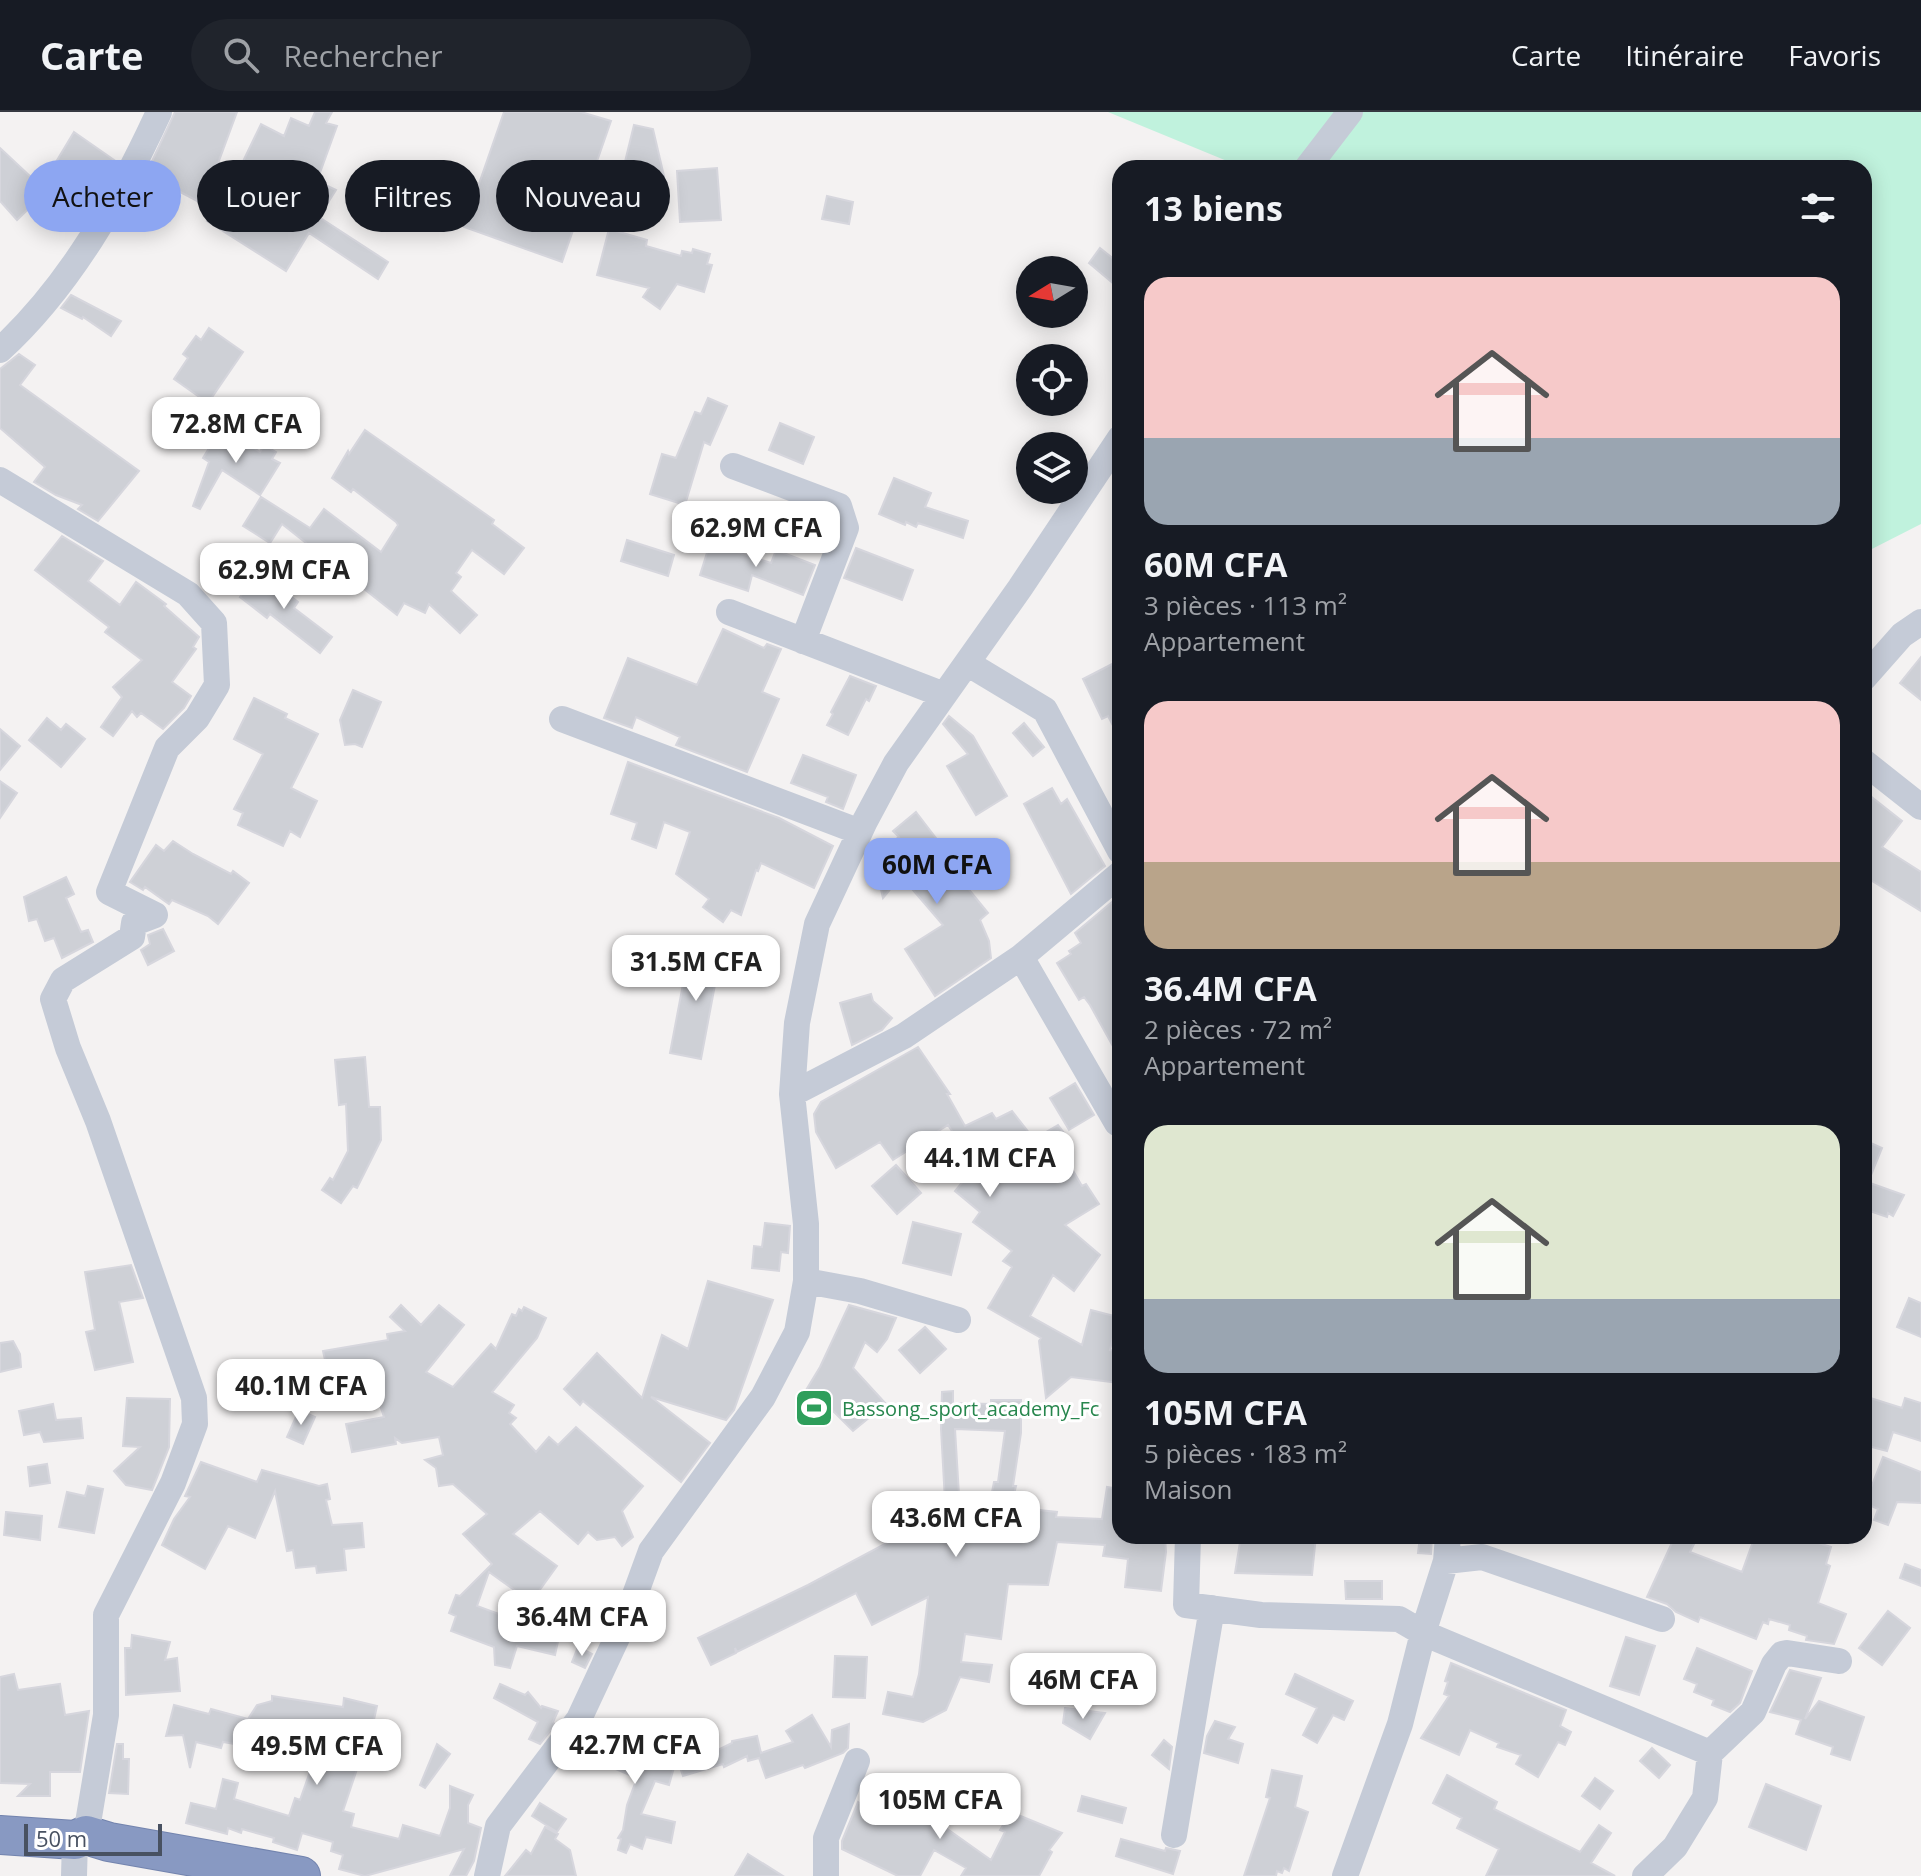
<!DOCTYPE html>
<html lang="fr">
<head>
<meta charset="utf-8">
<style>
  :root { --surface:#171b24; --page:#20242c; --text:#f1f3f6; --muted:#9ea1a6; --line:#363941; --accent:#8da6f2 }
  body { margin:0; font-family:"Open Sans",sans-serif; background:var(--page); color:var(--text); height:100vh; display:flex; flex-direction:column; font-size:30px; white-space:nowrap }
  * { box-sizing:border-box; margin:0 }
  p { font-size:26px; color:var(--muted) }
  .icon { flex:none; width:44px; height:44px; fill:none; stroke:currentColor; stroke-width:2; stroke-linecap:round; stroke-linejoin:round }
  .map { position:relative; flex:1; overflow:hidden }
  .side { position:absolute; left:1112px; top:48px; width:760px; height:1384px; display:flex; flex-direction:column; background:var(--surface); border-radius:24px; box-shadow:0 4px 20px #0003 }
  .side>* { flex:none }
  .top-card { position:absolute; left:24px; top:48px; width:760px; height:72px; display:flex; gap:16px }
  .needle { width:52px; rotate:259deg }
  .controls { position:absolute; left:1016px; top:144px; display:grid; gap:16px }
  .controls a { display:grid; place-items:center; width:72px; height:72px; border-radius:50%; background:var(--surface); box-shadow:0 4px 20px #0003; font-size:40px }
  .scale { position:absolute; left:24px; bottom:20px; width:138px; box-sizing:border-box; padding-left:8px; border:4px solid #485161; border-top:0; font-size:22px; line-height:28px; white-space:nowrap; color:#485161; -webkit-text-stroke:6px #fff; paint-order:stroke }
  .price { position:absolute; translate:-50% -68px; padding:0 18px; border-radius:16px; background:#fff; color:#222; font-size:26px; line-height:52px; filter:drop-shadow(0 2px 4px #0008) }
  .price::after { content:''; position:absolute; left:50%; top:48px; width:24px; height:18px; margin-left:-12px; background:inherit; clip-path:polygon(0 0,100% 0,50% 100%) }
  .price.on { background:var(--accent); color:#111 }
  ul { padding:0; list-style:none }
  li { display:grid; align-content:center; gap:16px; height:424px; padding:0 32px }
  li span { display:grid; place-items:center; height:248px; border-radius:24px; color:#555 }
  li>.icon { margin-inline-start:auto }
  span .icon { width:144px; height:144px; fill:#fffc; stroke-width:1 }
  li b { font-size:34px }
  h2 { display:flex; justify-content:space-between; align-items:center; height:96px; padding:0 32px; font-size:34px }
  .pill { padding:0 28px; border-radius:36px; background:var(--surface); box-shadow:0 4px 20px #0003; font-size:28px; line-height:72px }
  .pill.on { background:var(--accent); color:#111 }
  header { display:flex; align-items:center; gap:48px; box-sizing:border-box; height:112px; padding:0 40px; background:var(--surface); border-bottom:2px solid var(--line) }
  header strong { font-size:38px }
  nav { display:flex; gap:44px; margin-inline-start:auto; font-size:28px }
  .search { width:560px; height:72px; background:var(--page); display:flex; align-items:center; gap:20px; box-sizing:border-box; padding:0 28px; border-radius:44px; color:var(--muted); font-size:30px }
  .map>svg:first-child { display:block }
  .green { fill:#c0f2dd }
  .building { fill:#ced0d6; stroke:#d6d6dd; stroke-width:2; fill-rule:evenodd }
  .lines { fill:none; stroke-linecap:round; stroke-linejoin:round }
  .highway-casing { stroke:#7384ae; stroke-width:40 }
  .minor { stroke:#c5cbd7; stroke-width:26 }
  .highway { stroke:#8899c2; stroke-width:38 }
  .labels { text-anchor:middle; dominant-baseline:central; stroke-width:6; stroke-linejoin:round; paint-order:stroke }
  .leisure-label { font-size:20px; fill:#27864d; stroke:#fff; text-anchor:start }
</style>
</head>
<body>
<header>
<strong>Carte</strong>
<div class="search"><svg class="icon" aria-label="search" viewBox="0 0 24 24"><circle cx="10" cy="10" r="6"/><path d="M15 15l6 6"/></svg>Rechercher</div>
<nav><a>Carte</a><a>Itinéraire</a><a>Favoris</a></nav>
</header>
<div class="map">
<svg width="1921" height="1764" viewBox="0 0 1921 1764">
  <rect width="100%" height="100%" fill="#f4f2f2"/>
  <path class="green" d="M1108 0H1921V412L1864 441V56H1244Z"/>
  <path class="building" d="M175 0H237L203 92 146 62Z
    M315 0H332L326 11 337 14 317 69 336 78 319 105 388 150 378 167 309 121 286 159 207 109 218 89 223 91 261 12 284 24 291 6 309 14Z
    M504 0H581L611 9 562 150 464 115Z
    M634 13 653 17 664 64 652 112 609 115Z
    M74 20 117 50 90 97 76 107 44 70Z
    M0 36 32 66 35 64 48 78 17 108 0 89Z
    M717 56 721 108 680 110 677 59Z
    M827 84 853 90 849 112 822 107Z
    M609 117 647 128 646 134 681 144 682 139 692 141 693 137 710 142 707 152 712 153 704 180 677 172 660 197 643 185 649 176 597 163Z
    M1100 136 1120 152V165L1114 172 1089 151Z
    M71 183 121 209 111 224 83 205 82 207 61 196Z
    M209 216 243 240 208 291 174 267 188 246 183 242 196 224 201 228Z
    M19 242 35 253 20 273 139 359 98 409 78 397 82 393 56 383 34 370 45 355 0 316V257Z
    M708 286 727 294 710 333 704 330 685 393 650 382 662 342 676 346 695 300 701 302Z
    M780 311 814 325 803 352 769 338Z
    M222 315 260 340 264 333 276 340 272 347 280 351 260 383 222 358 200 397 193 394 209 350 203 346Z
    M365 318 494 408 492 412 524 436 504 462 472 438 456 461 461 465 451 479 477 503 460 521 429 492 425 501 404 491 397 503 282 412 270 431 243 414 261 385 310 416 324 397 381 440 398 413 396 410 353 377 351 380 332 366 348 339 349 342Z
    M894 366 931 381 925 395 968 409 963 426 918 411 916 415 906 410 905 413 879 402Z
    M62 424 103 449 88 469 120 493 136 470 166 492 164 494 199 525 193 535 196 537 172 570 191 584 184 596 163 617 141 601 137 605 132 599 113 624 101 615 122 585 113 575 142 548 105 520 109 515 35 458Z
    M627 428 674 443 668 464 621 449Z
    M710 431 771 451 776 438 815 453 803 483 752 463 748 479 700 463Z
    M856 436 913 458 902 488 844 466Z
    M260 460 298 490 294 496 332 525 320 541 270 502 267 506 240 485Z
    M723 517 764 536 767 532 781 537 762 580 779 587 747 660 676 633 680 625 636 605 632 616 604 606 628 546 697 573Z
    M1921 545V588L1900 571Z
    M1120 548V627L1108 604 1102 607 1083 567Z
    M850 564 876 574 869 589 866 587 848 623 827 613 833 602 831 600Z
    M353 578 381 590 362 635 355 632 345 633 340 608Z
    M254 586 287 602 285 606 318 622 291 676 317 689 300 725 290 719 283 734 238 713 243 701 234 697 263 642 234 627Z
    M949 604 973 624 1007 684 976 703 947 654 968 642 943 612Z
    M47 606 61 618 66 612 85 627 61 655 29 628Z
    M1024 611 1044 635 1033 644 1013 621Z
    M0 617 20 634 0 658Z
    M803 643 856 663 843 697 826 690 828 685 791 671Z
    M628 650 779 706 833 734 814 776 761 751 758 759 756 758 741 803 731 798 723 810 703 795 709 787 676 762 690 720 664 710 656 736 632 727 637 711 611 702Z
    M0 669 17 681 0 706Z
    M1052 676 1061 692 1067 687 1105 754 1071 782 1024 692Z
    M1864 679 1902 709 1882 735 1921 760V799L1864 764Z
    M916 700 949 743 944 747 988 801 980 808 989 829 991 846 935 884 905 837 943 813 901 764 883 786 874 748 896 732 893 729 899 725 893 719Z
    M173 729 193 742 231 762 233 759 249 771 218 812 208 804 172 788 169 792 145 775 143 778 130 770 156 733 164 739Z
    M66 765 74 782 66 786 81 820 88 818 93 830 62 846 54 826 45 829 37 807 29 809 24 785Z
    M1112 790 1120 803V947L1090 893 1084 885 1079 888 1057 851 1071 842 1069 839 1081 831 1075 821Z
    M163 817 174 839 148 853 141 838 150 832 148 823Z
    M690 835 721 841 701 947 670 941Z
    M871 882 873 889 892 906 882 918 852 933 840 891Z
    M918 935 950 982H947L965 1014 992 1001 996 1007 1012 999 1034 1027 1058 1013 1068 1026 1057 1031 1082 1074 1086 1072 1099 1092 1065 1113 1100 1143 1074 1179 1053 1163 1030 1204 1082 1233 1091 1198 1118 1205 1110 1238 1120 1239V1271L1071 1265 1046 1286 1039 1229 1041 1226 988 1196 1012 1155 1003 1149 1012 1139 973 1110 980 1100 955 1079 982 1046 965 1022 957 1027 948 1013 893 1048 880 1030 836 1056 816 1020 814 1002 821 990Z
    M365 945 369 995H380L381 1028 357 1076 353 1074 341 1091 322 1078 330 1066 333 1068 348 1039 346 992 339 993 335 948Z
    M1075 971 1094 1003 1069 1018 1050 986Z
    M1864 1028 1882 1036 1865 1078H1864Z
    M896 1053 921 1081 897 1102 872 1074Z
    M1870 1071 1904 1083 1893 1104 1888 1101 1887 1105 1864 1097Z
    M913 1110 961 1122 951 1163 903 1151Z
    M765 1111 790 1114 788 1141 781 1140 779 1159 752 1156 754 1134 762 1135Z
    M131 1153 143 1186 119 1190 133 1250 95 1258 86 1220 95 1218 85 1160Z
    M708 1169 773 1188 734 1298 726 1308 651 1285 710 1331 681 1370 583 1289 580 1293 564 1277 597 1241 642 1286 662 1223 688 1237Z
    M1909 1186 1921 1191V1225L1897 1215Z
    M401 1193 421 1213 439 1193 464 1213 426 1260 453 1275 491 1232 496 1237 512 1202 516 1204 519 1197 522 1199 524 1195 546 1206 537 1226 492 1280 514 1293 509 1301 516 1306 510 1312 536 1340 549 1325 558 1333 576 1315 643 1374 622 1399 633 1425 622 1434 615 1425 597 1428 588 1420 578 1432 540 1399 513 1422 557 1454 531 1490 489 1460 477 1494 515 1508 516 1505 561 1516 555 1543 517 1534 510 1556 495 1553 494 1535 451 1519 456 1504 449 1501 456 1483 460 1484 492 1452 463 1422 487 1402 453 1372 439 1374 436 1356 425 1348 443 1343 439 1325 402 1331 395 1326 396 1332 352 1340 346 1312 384 1305 371 1267 340 1275 336 1256 330 1270 323 1239 388 1228 387 1222 405 1219 390 1205Z
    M849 1193 896 1206 887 1227 877 1240 865 1230 853 1256 886 1292 853 1319 831 1297 820 1308 797 1293 820 1255Z
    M925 1215 946 1237 920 1261 899 1238Z
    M13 1229 20 1242 21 1255 0 1260V1231Z
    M953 1279V1291L991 1292V1288H1021V1321L1013 1374H1016L1011 1395 1057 1400 1056 1405 1102 1407 1107 1375 1120 1377V1424H1165L1166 1440 1161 1479 1125 1475 1128 1447 1103 1444 1105 1433 1057 1430 1048 1473 1008 1472 1001 1527 965 1522 961 1550 992 1553 989 1570 960 1565 946 1598 923 1610 883 1602 888 1580 913 1585 919 1562 928 1485 872 1513 856 1481 737 1540 735 1536 736 1541 711 1553 698 1526 808 1473 900 1424V1389H945L941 1317 942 1280ZM955 1317 1005 1319 998 1370H994L991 1385 959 1383Z
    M1864 1284 1902 1296 1905 1286 1921 1291V1329L1893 1320 1887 1339 1864 1333Z
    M127 1286 170 1287 169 1335 152 1378 126 1373 114 1359 140 1335 123 1334Z
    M53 1292 56 1308 81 1306 83 1326 44 1330 40 1320 24 1323 19 1299Z
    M299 1298 315 1305 303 1332 287 1325Z
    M1883 1345 1921 1360V1391L1897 1390 1888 1413 1874 1408 1878 1397 1865 1391Z
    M201 1350 257 1370 262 1358 319 1374 327 1372 330 1387 326 1388 332 1413 362 1411 364 1435 344 1437 346 1458 317 1461 316 1454 296 1456 293 1438 287 1439 275 1379 255 1426 228 1414 205 1457 162 1433 174 1407 190 1385 185 1384Z
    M47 1352 50 1371 30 1374 28 1355Z
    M88 1374 103 1377 94 1421 59 1415 67 1380 85 1384Z
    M6 1400 42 1404 40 1428 4 1423Z
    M1241 1424H1316L1312 1463 1235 1461Z
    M1420 1424H1432L1431 1442 1418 1441Z
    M1675 1424H1698L1690 1440 1742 1460 1755 1424H1796L1831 1435 1826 1452 1830 1454 1818 1491 1846 1502 1834 1532 1806 1528 1807 1524 1789 1518 1790 1513 1769 1507 1768 1512 1763 1510 1756 1527 1700 1505 1698 1510 1676 1500 1667 1492 1647 1485Z
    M1905 1452 1921 1458V1474L1900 1466Z
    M1345 1469H1382V1487H1346Z
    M1888 1499 1910 1516 1882 1553 1859 1536Z
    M132 1523 170 1530 165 1548 177 1546 180 1579 126 1583 125 1536H131Z
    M1626 1525 1655 1534 1639 1583 1610 1574Z
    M578 1535 592 1542 585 1556 572 1550Z
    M1697 1536 1752 1559 1740 1591 1730 1600 1712 1593 1714 1588 1694 1580 1697 1572 1684 1567Z
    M835 1544 867 1545 865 1586 833 1585Z
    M1451 1551 1566 1598 1560 1614 1571 1620 1565 1633 1558 1630 1538 1665 1516 1652 1521 1643 1497 1635 1499 1631 1470 1618 1459 1643 1421 1626 1449 1584 1444 1582 1448 1570 1445 1569Z
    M1790 1558 1821 1566 1805 1607 1819 1589 1864 1605 1850 1648 1831 1642 1833 1635 1796 1622 1801 1608 1770 1600Z
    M14 1562 18 1578 60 1572 65 1603 89 1599 80 1660H50V1684H18L30 1672 0 1671V1565Z
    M1295 1562 1353 1589 1344 1608 1333 1603 1317 1631 1303 1623 1317 1596 1286 1582Z
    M500 1572 525 1583 528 1580 541 1596 542 1594 558 1599 553 1610 555 1613 540 1632 529 1627 538 1610 494 1586Z
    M272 1584 343 1595 344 1586 377 1594 371 1621 334 1612 330 1639 359 1651 343 1699 354 1702 351 1715 399 1727 403 1713 440 1724 450 1696V1674L473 1683 468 1693V1711L481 1716 474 1749 466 1764H450L464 1737 365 1764 339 1757 343 1743 331 1739 333 1730 302 1721 297 1738 273 1730 274 1726 242 1717 241 1721 228 1716 227 1722 186 1711 191 1691 216 1697 223 1667 238 1671 234 1687 289 1704 295 1686 300 1688 313 1651 280 1645 281 1640 223 1630 221 1636 196 1630 190 1656 183 1623 166 1624 174 1593 209 1602 211 1597 248 1607 257 1593 272 1589Z
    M1065 1596 1105 1601 1090 1627 1063 1611Z
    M812 1603 831 1635 832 1618 849 1612 848 1636 843 1641 805 1656 803 1653 766 1666 759 1646 748 1649 747 1644 724 1655 723 1652 683 1664 680 1655 691 1650 688 1641 710 1636 712 1641 732 1631V1629L757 1624 761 1641 793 1630 786 1619Z
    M602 1608 628 1626 641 1630 634 1642 638 1653 661 1647 675 1652 669 1673 655 1669 641 1702 675 1710 671 1731 646 1725 642 1737 630 1732 626 1741 618 1738 621 1727 618 1726 623 1718 627 1693 637 1666 592 1647 598 1635 590 1632Z
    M1215 1609 1235 1615 1228 1627 1243 1632 1238 1651 1204 1641 1207 1624Z
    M1164 1628 1172 1635 1169 1657 1152 1643Z
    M117 1632H123V1647H129L128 1682 109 1681Z
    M437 1632 450 1642 425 1676 420 1673Z
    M1652 1636 1670 1653 1659 1666 1640 1649Z
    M1272 1658 1302 1664 1295 1695 1308 1700 1289 1759 1284 1756 1282 1761 1277 1759 1276 1764H1244L1270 1686 1266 1685Z
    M1447 1663 1497 1690 1494 1697 1580 1740 1599 1713 1611 1721 1591 1751 1615 1764H1486L1499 1737 1457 1716 1462 1706 1433 1691Z
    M909 1665 959 1693 955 1700 902 1680Z
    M1595 1666 1613 1679 1600 1697 1582 1684Z
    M884 1672 991 1748 1005 1720 1000 1718 1011 1700 1062 1721 1049 1738 1052 1740 1039 1764H961L966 1756 934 1738 920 1764H898L842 1737V1729L858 1690 864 1694 870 1681 876 1685Z
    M1766 1672 1821 1694 1806 1738 1749 1715Z
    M1082 1684 1126 1696 1122 1711 1078 1699Z
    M540 1691 566 1707 557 1720 532 1704Z
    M545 1715 558 1722 555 1727 570 1738 576 1764H505L526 1738 531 1742Z
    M1121 1727 1165 1739 1166 1736 1180 1739 1173 1762 1116 1744Z
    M748 1742 783 1764H735Z"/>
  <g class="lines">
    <defs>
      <path id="highway" d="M0 1723 75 1728 86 1723 109 1730 301 1764"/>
    </defs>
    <use href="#highway" class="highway-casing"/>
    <path class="minor" d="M1307 56 1350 0
      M0 238C70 174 120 85 159 0
      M733 354 839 394 846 416 803 529
      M0 368 188 482 214 511 217 573 197 606 167 636 109 780 155 803 134 811 132 825 63 868 53 887 68 936 98 1009 194 1286 195 1312 173 1371 106 1503V1603L86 1723
      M729 500 944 583
      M967 551 1045 598 1120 739
      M1864 566 1902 523 1921 510
      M562 607 860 720
      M1864 650 1921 695
      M1021 845 1117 1011
      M792 982 904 924 1021 845 1120 762
      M806 1169 860 1179 958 1208
      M1188 1424 1186 1493 1261 1503 1399 1507 1423 1521 1710 1641
      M1446 1449 1482 1445 1662 1507
      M1174 1723 1212 1496
      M74 1764 75 1728
      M487 1764 498 1714 579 1607 628 1502 651 1439 763 1285 797 1220 806 1169V1112L792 982 797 911 817 812 865 709 896 651 1020 476 1120 326
      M826 1764V1726L857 1649
      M1345 1764 1400 1612 1423 1521 1446 1449 1448 1424
      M1645 1764 1675 1735 1705 1686 1710 1641 1753 1600 1774 1552 1782 1542 1787 1541 1839 1549"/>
    <use href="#highway" class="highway"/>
  </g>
  <defs>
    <symbol id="stadium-square" viewBox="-11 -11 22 22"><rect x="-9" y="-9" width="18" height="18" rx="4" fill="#2e9e5b" stroke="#fff"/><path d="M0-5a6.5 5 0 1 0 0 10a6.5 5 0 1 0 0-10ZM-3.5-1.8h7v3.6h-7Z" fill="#fff"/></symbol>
  </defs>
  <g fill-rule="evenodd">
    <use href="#stadium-square" x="792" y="1274" width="44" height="44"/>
  </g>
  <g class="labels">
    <g class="leisure-label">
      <text x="842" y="1296">Bassong_sport_academy_Fc</text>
    </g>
  </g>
</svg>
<div class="controls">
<a><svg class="needle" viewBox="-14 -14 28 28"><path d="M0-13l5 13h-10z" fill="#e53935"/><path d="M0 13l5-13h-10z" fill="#9ea1a6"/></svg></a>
<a><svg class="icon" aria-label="locate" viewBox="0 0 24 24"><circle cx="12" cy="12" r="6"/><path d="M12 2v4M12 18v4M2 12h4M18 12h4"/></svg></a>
<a><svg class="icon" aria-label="layers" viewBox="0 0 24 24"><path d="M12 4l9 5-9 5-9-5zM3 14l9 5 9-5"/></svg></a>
</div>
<div class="scale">50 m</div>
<b class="price" style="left:236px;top:353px">72.8M CFA</b>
<b class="price" style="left:756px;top:457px">62.9M CFA</b>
<b class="price" style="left:284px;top:499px">62.9M CFA</b>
<b class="price on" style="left:937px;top:794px">60M CFA</b>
<b class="price" style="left:696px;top:891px">31.5M CFA</b>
<b class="price" style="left:990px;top:1087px">44.1M CFA</b>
<b class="price" style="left:301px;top:1315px">40.1M CFA</b>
<b class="price" style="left:956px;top:1447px">43.6M CFA</b>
<b class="price" style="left:582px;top:1546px">36.4M CFA</b>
<b class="price" style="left:1083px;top:1609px">46M CFA</b>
<b class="price" style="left:635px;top:1674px">42.7M CFA</b>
<b class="price" style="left:317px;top:1675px">49.5M CFA</b>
<b class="price" style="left:940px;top:1729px">105M CFA</b>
<div class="top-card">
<a class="pill on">Acheter</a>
<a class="pill">Louer</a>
<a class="pill">Filtres</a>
<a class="pill">Nouveau</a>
</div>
<section class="side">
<h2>13 biens<svg class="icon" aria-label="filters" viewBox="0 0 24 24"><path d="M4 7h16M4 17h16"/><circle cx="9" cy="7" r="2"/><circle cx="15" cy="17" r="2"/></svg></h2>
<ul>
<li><span style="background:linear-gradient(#f6c9c9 65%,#9aa5b1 0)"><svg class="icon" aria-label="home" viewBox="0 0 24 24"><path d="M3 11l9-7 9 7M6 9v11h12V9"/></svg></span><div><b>60M CFA</b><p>3 pièces · 113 m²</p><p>Appartement</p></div></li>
<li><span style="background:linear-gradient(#f6c9c9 65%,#b9a48a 0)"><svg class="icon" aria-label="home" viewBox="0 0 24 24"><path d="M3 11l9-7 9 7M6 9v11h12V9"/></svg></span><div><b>36.4M CFA</b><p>2 pièces · 72 m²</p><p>Appartement</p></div></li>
<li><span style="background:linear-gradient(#dfe7d0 70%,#9aa5b1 0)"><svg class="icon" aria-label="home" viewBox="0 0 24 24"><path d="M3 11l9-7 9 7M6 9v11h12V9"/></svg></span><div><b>105M CFA</b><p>5 pièces · 183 m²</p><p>Maison</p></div></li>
</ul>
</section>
</div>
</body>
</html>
